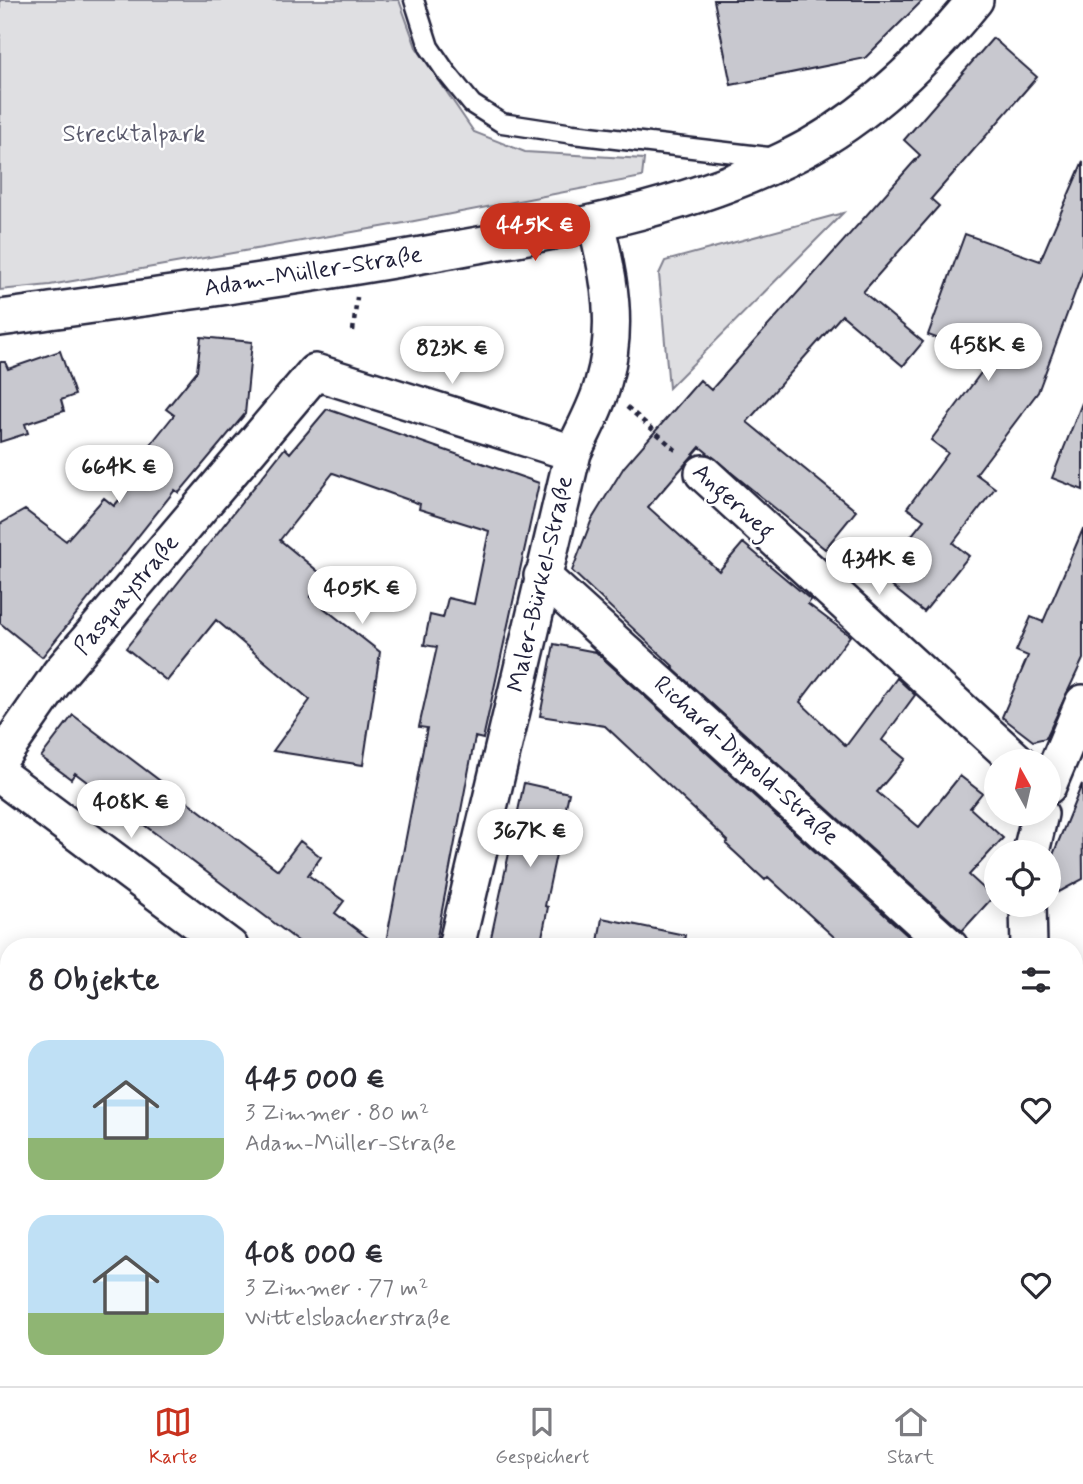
<!DOCTYPE html>
<html lang="de">
<head>
<meta charset="utf-8">
<style>
  :root { --surface:#fff; --page:#f7f7f7; --text:#2b2b33; --muted:#7c7c81; --line:#e1e1e2; --accent:#c8321e }
  body { margin:0; font-family:Mynerve,sans-serif; background:var(--page); color:var(--text); height:100vh; display:flex; flex-direction:column; font-size:26px; white-space:nowrap }
  * { box-sizing:border-box; margin:0 }
  p { font-size:23px; color:var(--muted) }
  .icon { flex:none; width:38px; height:38px; fill:none; stroke:currentColor; stroke-width:2; stroke-linecap:round; stroke-linejoin:round }
  .map { position:relative; flex:1; overflow:hidden }
  .drawer { position:absolute; left:0px; top:938px; width:1083px; height:448px; display:flex; flex-direction:column; background:var(--surface); border-radius:28px 28px 0 0; box-shadow:0 4px 18px #0003 }
  .drawer>* { flex:none }
  .needle { width:46px; rotate:352deg }
  .fabs { position:absolute; left:984px; top:749px; display:grid; gap:14px }
  .fabs a { display:grid; place-items:center; width:77px; height:77px; border-radius:50%; background:var(--surface); box-shadow:0 4px 18px #0003; font-size:35px }
  .price { position:absolute; translate:-50% -60px; padding:0 16px; border-radius:24px; background:#fff; color:#222; font-size:23px; line-height:46px; filter:drop-shadow(0 2px 4px #0008) }
  .price::after { content:''; position:absolute; left:50%; top:42px; width:21px; height:16px; margin-left:-10px; background:inherit; clip-path:polygon(0 0,100% 0,50% 100%) }
  .price.selected { background:var(--accent); color:#fff }
  ul { padding:0; list-style:none }
  li { display:flex; align-items:center; gap:21px; height:175px; padding:0 28px }
  li span { display:grid; place-items:center; flex:none; width:196px; height:140px; border-radius:21px; color:#555 }
  li>.icon { margin-inline-start:auto }
  span .icon { width:84px; height:84px; fill:#fffc; stroke-width:1 }
  li b { font-size:30px }
  h2 { display:flex; justify-content:space-between; align-items:center; height:84px; padding:0 28px; font-size:30px }
  .tabs { display:flex; justify-content:space-around; align-items:center; height:98px; border-top:2px solid var(--line); background:var(--surface); font-size:19px; color:var(--muted) }
  .tabs a { display:grid; justify-items:center; gap:4px }
  .tabs .selected { color:var(--accent) }
  .map>svg:first-child { display:block }
  .green { fill:#dfdfe2; stroke:#80808e; stroke-width:2 }
  .building { fill:#c8c8cf; stroke:#22223b; stroke-width:2 }
  .lines { fill:none; stroke-linecap:round; stroke-linejoin:round }
  .lane-casing { stroke:#22223b; stroke-width:23 }
  .street-casing { stroke:#22223b; stroke-width:40 }
  .path { stroke:#22223b; stroke-width:4.5; stroke-dasharray:5 5; stroke-linecap:butt }
  .lane { stroke:#fff; stroke-width:18 }
  .street { stroke:#fff; stroke-width:35 }
  .labels { text-anchor:middle; dominant-baseline:central; stroke-width:5; stroke-linejoin:round; paint-order:stroke }
  .park-label { font-size:24px; fill:#5b5b6d; stroke:#fff }
  .street-label { font-size:24px; fill:#22223b; stroke:#fff }
</style>
</head>
<body>
<div class="map">
<svg width="1083" height="1386" viewBox="0 0 1083 1386">
  <rect width="100%" height="100%" fill="#fff"/>
  <filter id="ink" filterUnits="userSpaceOnUse"><feTurbulence type="fractalNoise" baseFrequency=".0143" numOctaves="2"/><feDisplacementMap in="SourceGraphic" scale="14" xChannelSelector="R" yChannelSelector="G"/><feConvolveMatrix kernelMatrix="1 2 1 2 8 2 1 2 1" color-interpolation-filters="sRGB"/></filter>
  <g filter="url(#ink)">
    <path class="green" d="M0 0H399L416 47 474 132 525 152 644 159 642 177 404 223 50 285 0 290Z
      M843 213 669 388 659 274 665 261Z"/>
    <path class="building" d="M714 0H923L865 58 731 85Z
      M993 38 1037 77 931 199 939 206 863 292 923 342 903 366 842 315 747 422 856 511 825 549 700 447 648 507 719 571 743 543 811 600 808 604 850 636 800 702 846 746 897 678 915 695 882 740 905 759 877 792 919 827 960 776 982 793 970 808 1003 838 969 875 993 897 962 931 671 667H674L572 571 592 519 624 467 700 380 711 390 920 155 904 140Z
      M1083 161V271L1038 392 976 474 995 488 953 543 969 556 924 612 879 576 924 520 907 508 948 453 931 440 992 358 928 335 965 234 1040 261Z
      M201 337 252 342 245 414 179 493 175 490 42 657 0 623V524L25 510 66 541 104 498 114 506 147 467 138 460 174 415 166 409 197 371Z
      M60 351 75 395 61 400 64 411 25 424 28 433 0 442V362H5L8 369Z
      M1082 403H1083V490L1052 478Z
      M327 409 539 483 483 739 475 737 435 947H385L427 728 419 727 437 647 424 645 430 615 443 618 448 598 474 604 489 531 419 509 420 504 333 473 280 540 326 578 310 597 380 652 363 765 273 751 310 700 216 620 167 681 126 648 285 448 290 453Z
      M1083 529V659L1046 738 1033 741 1002 717 1028 656 1016 651 1031 617 1043 622Z
      M554 644 596 652 920 947H845L768 877 765 880 726 844 728 841 605 726 540 716Z
      M73 715 278 870 300 841 321 857 308 875 344 901 335 913 380 947H306L75 773 71 779 41 757Z
      M524 783 569 793 545 906 548 907 540 947H489Z
      M1082 784 1083 879 1059 892 1048 867Z
      M602 918 685 935 683 947H623L598 942Z"/>
    <g class="lines">
      <defs>
        <path id="lane" d="M414 0 429 47 446 72 472 104 502 123 573 134 777 158"/>
        <path id="street" d="M0 318C150 297 301 277 450 250 565 230 681 210 786 159 861 123 923 64 975 0
          M703 473 1017 761
          M542 576 950 947
          M0 759 60 673 315 372 573 453
          M0 775 230 947
          M1048 786 1083 703
          M1031 852 1040 814
          M1028 905 1029 947
          M456 947 573 453C583 430 597 407 603 383 619 328 610 278 596 224
          M1074 1063 1083 1072
          M27 1377 46 1386
          M821 1377 833 1386
          M308 1386 312 1377"/>
      </defs>
      <use href="#lane" class="lane-casing"/>
      <use href="#street" class="street-casing"/>
      <path class="path" d="M353 331 357 297
        M627 407 678 452"/>
      <use href="#lane" class="lane"/>
      <use href="#street" class="street"/>
    </g>
  </g>
  <g class="labels">
    <g class="park-label">
      <text x="134" y="134">Strecktalpark</text>
    </g>
    <g class="street-label">
      <text transform="translate(313 272) rotate(-9)">Adam-Müller-Straße</text>
      <text transform="translate(733 502) rotate(42)">Angerweg</text>
      <text transform="translate(541 584) rotate(-77)">Maler-Bürkel-Straße</text>
      <text transform="translate(127 595) rotate(-50)">Pasquaystraße</text>
      <text transform="translate(746 761) rotate(42)">Richard-Dippold-Straße</text>
    </g>
  </g>
</svg>
<div class="fabs">
<a><svg class="needle" viewBox="-14 -14 28 28"><path d="M0-13l5 13h-10z" fill="#e53935"/><path d="M0 13l5-13h-10z" fill="#7c7c81"/></svg></a>
<a><svg class="icon" aria-label="locate" viewBox="0 0 24 24"><circle cx="12" cy="12" r="6"/><path d="M12 2v4M12 18v4M2 12h4M18 12h4"/></svg></a>
</div>
<b class="price selected" style="left:535px;top:263px">445K €</b>
<b class="price" style="left:988px;top:383px">458K €</b>
<b class="price" style="left:452px;top:386px">823K €</b>
<b class="price" style="left:119px;top:505px">664K €</b>
<b class="price" style="left:879px;top:597px">434K €</b>
<b class="price" style="left:362px;top:626px">405K €</b>
<b class="price" style="left:131px;top:840px">408K €</b>
<b class="price" style="left:530px;top:869px">367K €</b>
<section class="drawer">
<h2>8 Objekte<svg class="icon" aria-label="filters" viewBox="0 0 24 24"><path d="M4 7h16M4 17h16"/><circle cx="9" cy="7" r="2"/><circle cx="15" cy="17" r="2"/></svg></h2>
<ul>
<li><span style="background:linear-gradient(#bfe0f5 70%,#8fb573 0)"><svg class="icon" aria-label="home" viewBox="0 0 24 24"><path d="M3 11l9-7 9 7M6 9v11h12V9"/></svg></span><div><b>445 000 €</b><p>3 Zimmer · 80 m²</p><p>Adam-Müller-Straße</p></div><svg class="icon" aria-label="heart" viewBox="0 0 24 24"><path d="M12 20l-8-8c-3-5 5-10 8-4 3-6 11-1 8 4z"/></svg></li>
<li><span style="background:linear-gradient(#bfe0f5 70%,#8fb573 0)"><svg class="icon" aria-label="home" viewBox="0 0 24 24"><path d="M3 11l9-7 9 7M6 9v11h12V9"/></svg></span><div><b>408 000 €</b><p>3 Zimmer · 77 m²</p><p>Wittelsbacherstraße</p></div><svg class="icon" aria-label="heart" viewBox="0 0 24 24"><path d="M12 20l-8-8c-3-5 5-10 8-4 3-6 11-1 8 4z"/></svg></li>
</ul>
</section>
</div>
<nav class="tabs">
<a class="selected"><svg class="icon" aria-label="map" viewBox="0 0 24 24"><path d="M3 6l6-2 6 2 6-2v14l-6 2-6-2-6 2zM9 4v14M15 6v14"/></svg>Karte</a>
<a><svg class="icon" aria-label="saved" viewBox="0 0 24 24"><path d="M7 4h10v16l-5-4-5 4z"/></svg>Gespeichert</a>
<a><svg class="icon" aria-label="home" viewBox="0 0 24 24"><path d="M3 11l9-7 9 7M6 9v11h12V9"/></svg>Start</a>
</nav>
</body>
</html>
